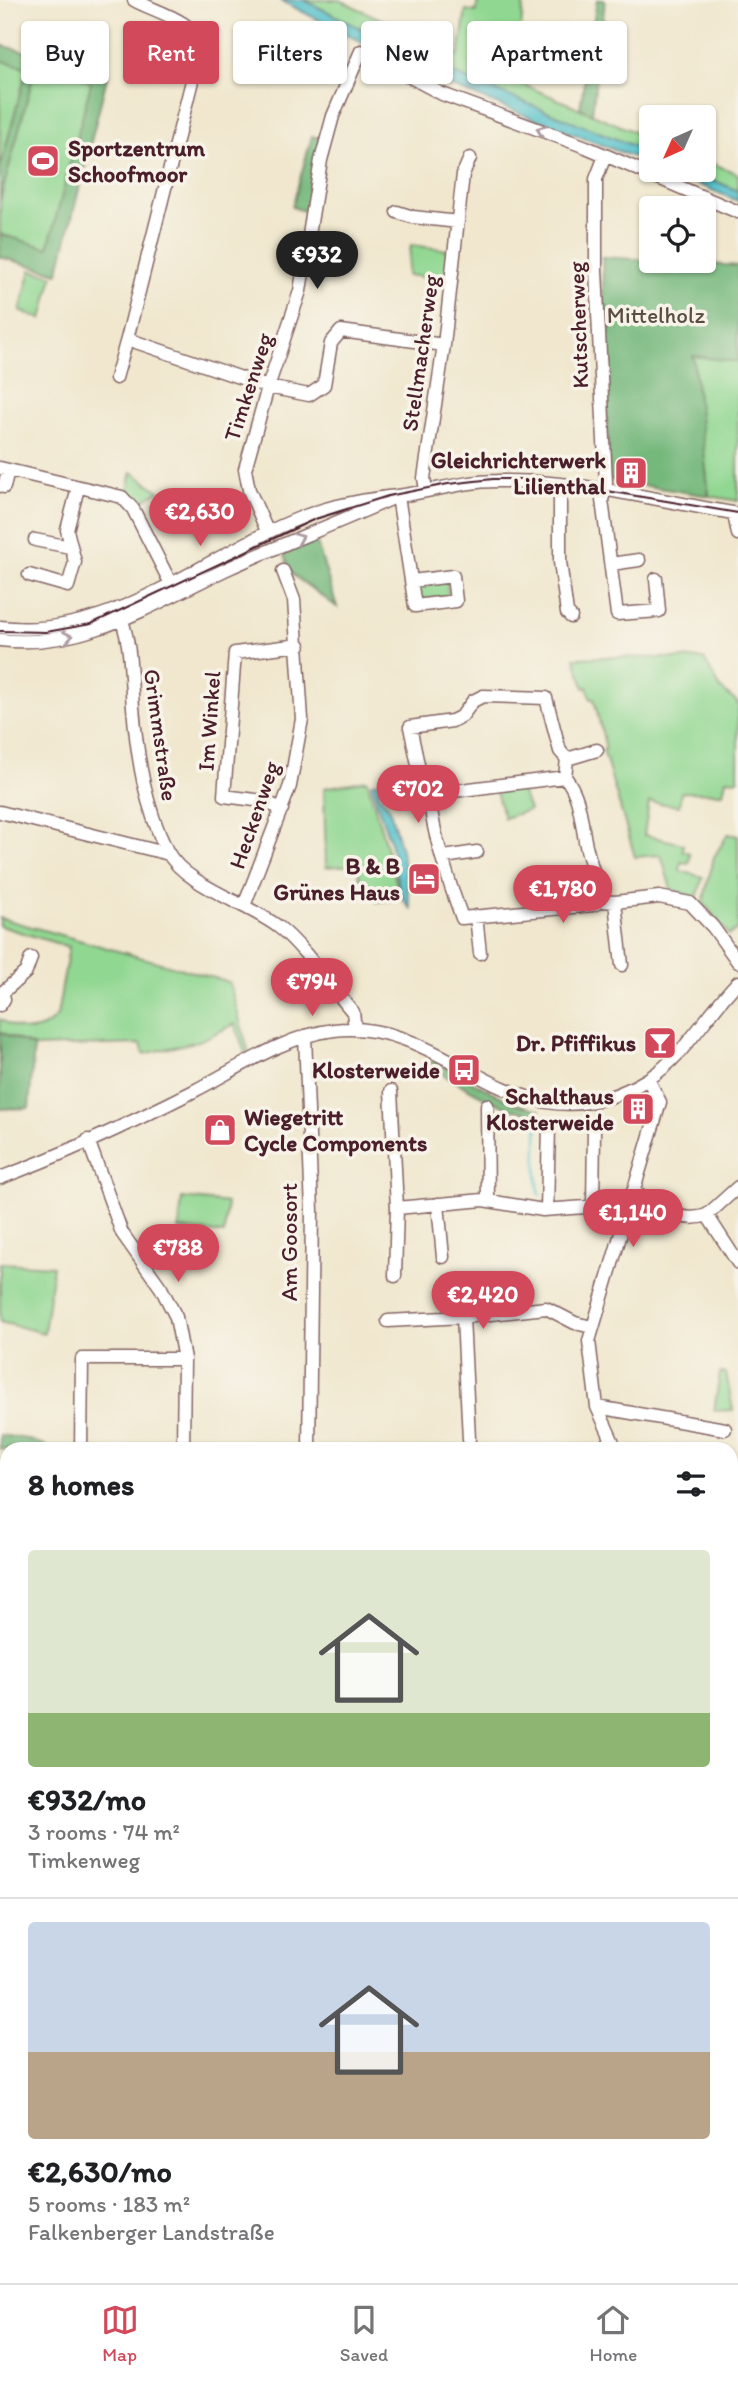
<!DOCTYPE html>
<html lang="en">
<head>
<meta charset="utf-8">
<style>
  :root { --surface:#fff; --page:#f6f6f6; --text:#202124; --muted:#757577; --line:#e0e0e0; --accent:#d1495b }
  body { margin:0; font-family:Itim,sans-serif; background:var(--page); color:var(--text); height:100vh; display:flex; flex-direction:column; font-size:26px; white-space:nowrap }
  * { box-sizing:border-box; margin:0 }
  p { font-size:23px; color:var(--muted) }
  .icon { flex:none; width:38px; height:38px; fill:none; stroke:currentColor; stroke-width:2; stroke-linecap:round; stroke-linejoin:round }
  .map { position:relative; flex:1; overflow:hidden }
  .sheet { position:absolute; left:0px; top:1442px; width:738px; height:842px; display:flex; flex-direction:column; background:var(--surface); border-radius:21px 21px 0 0; box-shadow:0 2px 5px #0004 }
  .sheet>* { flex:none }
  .banner { position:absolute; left:21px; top:21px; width:696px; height:63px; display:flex; gap:14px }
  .needle { width:46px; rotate:225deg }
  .fabs { position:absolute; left:639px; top:105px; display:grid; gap:14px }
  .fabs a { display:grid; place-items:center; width:77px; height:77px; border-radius:7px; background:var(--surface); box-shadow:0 2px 5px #0004; font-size:35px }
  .price { position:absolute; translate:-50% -60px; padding:0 16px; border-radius:24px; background:var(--accent); color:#fff; font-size:23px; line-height:46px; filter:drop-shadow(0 2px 4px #0008) }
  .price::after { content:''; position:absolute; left:50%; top:42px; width:21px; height:16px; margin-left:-10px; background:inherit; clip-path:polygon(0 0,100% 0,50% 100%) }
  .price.selected { background:#222; color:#fff }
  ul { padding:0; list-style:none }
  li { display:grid; align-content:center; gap:14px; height:371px; padding:0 28px }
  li+li { border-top:2px solid var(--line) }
  li span { display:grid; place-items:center; height:217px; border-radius:7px; color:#555 }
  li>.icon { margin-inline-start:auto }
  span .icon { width:126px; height:126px; fill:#fffc; stroke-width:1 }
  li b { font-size:30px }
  h2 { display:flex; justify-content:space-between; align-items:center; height:84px; padding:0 28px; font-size:30px }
  .chip { padding:0 24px; border-radius:7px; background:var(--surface); box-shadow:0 2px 5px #0004; font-size:24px; line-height:63px }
  .chip.selected { background:var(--accent); color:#fff }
  .tab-bar { display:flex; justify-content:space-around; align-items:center; height:98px; border-top:2px solid var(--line); background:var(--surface); font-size:19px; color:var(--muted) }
  .tab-bar a { display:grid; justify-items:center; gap:4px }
  .tab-bar .selected { color:var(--accent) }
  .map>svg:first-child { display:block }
  .green { fill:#90d791; stroke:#6d7b5e; stroke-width:2 }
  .forest { fill:#74b87b; stroke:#5f6c53; stroke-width:2 }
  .water { fill:#54c1ca; stroke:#4f707a; stroke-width:2 }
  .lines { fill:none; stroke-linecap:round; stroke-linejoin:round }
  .stream { stroke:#54c1ca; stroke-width:2.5 }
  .minor-casing { stroke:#846564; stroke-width:15 }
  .major-casing { stroke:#846564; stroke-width:18 }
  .minor { stroke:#fff; stroke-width:12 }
  .major { stroke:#f9bf6c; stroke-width:16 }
  .tram { stroke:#4a1f2b; stroke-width:2 }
  .oneway { stroke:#ae9aa0 }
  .labels { text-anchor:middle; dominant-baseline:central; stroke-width:7; stroke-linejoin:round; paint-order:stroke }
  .poi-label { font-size:23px; font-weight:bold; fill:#4a1f2b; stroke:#f7f3e8; text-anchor:end }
  .park-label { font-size:23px; fill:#5c4d44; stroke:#f7f3e8 }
  .street-label { font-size:23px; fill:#4a1f2b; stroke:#f7f3e8 }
</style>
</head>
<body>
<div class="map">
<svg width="738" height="2283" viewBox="0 0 738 2283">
  <rect width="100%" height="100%" fill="#f7f3e8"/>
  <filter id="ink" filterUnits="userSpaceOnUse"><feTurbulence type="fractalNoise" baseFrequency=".0143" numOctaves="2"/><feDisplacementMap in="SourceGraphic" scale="14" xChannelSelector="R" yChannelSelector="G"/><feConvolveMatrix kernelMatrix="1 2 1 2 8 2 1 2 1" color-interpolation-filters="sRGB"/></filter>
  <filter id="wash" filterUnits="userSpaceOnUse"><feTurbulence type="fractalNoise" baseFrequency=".00686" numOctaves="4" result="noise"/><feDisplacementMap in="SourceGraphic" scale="28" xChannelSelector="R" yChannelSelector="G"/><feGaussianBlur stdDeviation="1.57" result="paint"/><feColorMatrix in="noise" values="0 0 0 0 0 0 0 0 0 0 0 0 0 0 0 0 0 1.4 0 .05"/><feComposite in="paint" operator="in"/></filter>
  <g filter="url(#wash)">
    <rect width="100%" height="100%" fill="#f0e7ce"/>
    <path class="green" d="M304 0H340L459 56 466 10 476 12 478 0H524L515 81 651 139V153L439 68Z
      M0 45 108 73 58 273 0 257Z
      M704 160 738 174V191L690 170H704Z
      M411 245 449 250 446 280 407 275Z
      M31 270 53 276 42 319 20 311Z
      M693 355 738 362V501L709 496Z
      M132 472 159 491 137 504 127 494Z
      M447 581 448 596 418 601 415 586Z
      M612 657 704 659 721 689 738 703V780L726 779 723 793 681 792 679 806 649 802 644 835 683 844V851L690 853 689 863 681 862 680 871 703 877 697 898 671 889 661 855 635 857 603 750 606 749 594 699H591L587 687 584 688 575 658Z
      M367 780 401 899 377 902 375 891H366L365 881 360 880 358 865 326 867 324 788Z
      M520 787 529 810 504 818 496 792Z
      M728 834 738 836V929L729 935 703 902 714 857Z
      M0 918 229 982 249 1053H245L235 1024 199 1041 144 1054 141 1044 34 1047 0 1032V1019C21 1033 39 1036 57 1016L69 947 0 926Z
      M182 1198 227 1203 224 1234 179 1229Z
      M0 1263 53 1266 44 1333 0 1322Z
      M720 1373H726L733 1410 714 1411Z
      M738 1606V1789L732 1790V1607Z
      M738 2155V2283H668L666 2277H732V2156Z
      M0 2254 7 2258V2277H33L42 2283H0Z
      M197 2277H278L277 2283H196Z
      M399 2277H569V2279L399 2283Z"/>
    <path class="forest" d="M597 0H605L592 114 580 108Z
      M0 45 108 73 58 273 0 257V234L48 248 91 83 64 68 37 62 0 201V168L27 68 0 60Z
      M312 136 321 139 307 212 292 207Z
      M602 257 738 266V362L693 356 709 496 609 480Z
      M315 537 337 607 293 575 284 555Z
      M0 1032 34 1047 29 1108 0 1109Z
      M431 1060 513 1103 540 1110V1114C502 1113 464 1085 431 1068Z
      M0 1435 27 1439 53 1449H0Z
      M738 2106V2171L732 2172V2109Z
      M344 2277H399V2283H345Z"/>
    <path class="water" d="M280 0H304L439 68 651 153V164L437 81Z
      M664 170H690L738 191V201Z
      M379 782V795L389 807 401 850 411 909C397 897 395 860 390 842 384 822 376 804 371 783Z
      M0 1514H7V1591L0 1605Z
      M7 1885V1943L3 1941C0 1924 0 1905 2 1886Z"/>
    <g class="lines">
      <path class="stream" d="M538 1116C537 1132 535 1182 540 1195
        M664 2277 666 2283"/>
    </g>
  </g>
  <g filter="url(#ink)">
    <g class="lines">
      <defs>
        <path id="minor" d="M134 0C155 12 194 20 201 45L127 339 268 387 309 395 324 385 331 343 341 331 444 345
          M605 156 596 179V270L606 483 602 500 617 614 659 611 656 579
          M397 212 413 217 458 222
          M116 378 127 339
          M0 468 122 497 133 509 170 582
          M560 485V562L567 613 571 617
          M4 487 8 470
          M426 490 424 478 444 345 463 174 470 158
          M398 496 415 606 456 601 453 576 412 581
          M734 514 738 534
          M267 531 249 490 245 469 268 387 300 291 321 160 333 116 361 51 442 94 586 147 738 212
          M35 540 70 547
          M611 564 639 560
          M29 575 68 586 75 562 67 530 78 488
          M117 609C132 638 130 675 133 707 137 756 145 807 167 851 186 887 249 903 280 928 302 945 333 989 353 1012L355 1029
          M0 627C118 642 213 546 319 511 345 503 370 499 397 496 431 492 462 481 497 481 577 479 659 501 738 514
          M0 640C86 650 155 602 229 568 283 544 337 523 391 499
          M567 759 597 750
          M430 794 565 777
          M282 809 263 801 224 796 235 653 299 645
          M0 812 169 854
          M444 857 477 852
          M602 901C597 881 589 861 585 841 581 820 580 795 565 777L567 759 560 751 546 698 483 696 473 701 462 716 452 721 410 727 422 783 430 794C429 823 451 889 462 918L593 905 602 901 615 902 659 897 690 903 713 927 738 962
          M615 902 622 965
          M244 906 290 786 302 719 294 600 283 571
          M476 916 480 953
          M0 1005 4 999 2 993 26 972 31 958
          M305 1036 312 1211 309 1449
          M391 1091 397 1208 483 1200 543 1210 629 1204
          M487 1105 488 1201
          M88 1140 122 1233 161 1288 176 1317 184 1359 183 1449
          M0 1178C65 1154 131 1123 194 1091 237 1069 284 1036 334 1030 452 1016 516 1160 648 1079 685 1056 707 1013 738 982
          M633 1191C655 1205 680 1225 707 1215L738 1263
          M438 1204 443 1257
          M593 1207 594 1129
          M547 1210 549 1127
          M707 1215 738 1187
          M395 1276 397 1208
          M388 1321 463 1317
          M597 1407 725 1429
          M469 1439 463 1317 546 1308 575 1323 592 1327
          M81 1449 82 1359H184
          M600 1449 612 1440
          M616 1449 597 1407 589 1341 660 1102 648 1079
          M0 1846 7 1844
          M281 2283 282 2277"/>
        <path id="major" d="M0 1969 7 1975
          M732 2100 738 2097"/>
      </defs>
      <use href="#minor" class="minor-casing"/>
      <use href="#major" class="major-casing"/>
      <use href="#minor" class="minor"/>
      <use href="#major" class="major"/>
      <path class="tram" d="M0 631 46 632 91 624 315 519 388 496 448 484 493 479H535L738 513"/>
    </g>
    <defs><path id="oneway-chevron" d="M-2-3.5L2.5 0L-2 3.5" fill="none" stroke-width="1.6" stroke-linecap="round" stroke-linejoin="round" transform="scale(1.75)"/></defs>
    <g class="oneway">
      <use href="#oneway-chevron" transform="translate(541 130) rotate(-160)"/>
      <use href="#oneway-chevron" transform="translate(299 538) rotate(-23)"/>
      <use href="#oneway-chevron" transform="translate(68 637) rotate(-11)"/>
    </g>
  </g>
  <defs>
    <symbol id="stadium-square" viewBox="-11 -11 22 22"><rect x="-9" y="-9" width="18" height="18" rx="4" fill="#d1495b" stroke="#f7f3e8"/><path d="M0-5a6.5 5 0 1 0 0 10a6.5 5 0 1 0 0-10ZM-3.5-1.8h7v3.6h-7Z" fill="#fff"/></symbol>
    <symbol id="building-square" viewBox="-11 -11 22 22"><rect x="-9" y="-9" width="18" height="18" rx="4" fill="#d1495b" stroke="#f7f3e8"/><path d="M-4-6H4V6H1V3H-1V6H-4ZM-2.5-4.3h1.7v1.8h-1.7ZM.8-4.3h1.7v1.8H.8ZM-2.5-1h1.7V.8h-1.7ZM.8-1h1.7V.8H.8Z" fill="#fff"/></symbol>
    <symbol id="hotel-square" viewBox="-11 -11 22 22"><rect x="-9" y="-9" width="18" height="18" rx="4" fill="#d1495b" stroke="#f7f3e8"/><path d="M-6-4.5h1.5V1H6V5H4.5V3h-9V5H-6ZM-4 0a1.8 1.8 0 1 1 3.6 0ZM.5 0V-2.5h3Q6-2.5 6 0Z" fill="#fff"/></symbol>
    <symbol id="bar-square" viewBox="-11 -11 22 22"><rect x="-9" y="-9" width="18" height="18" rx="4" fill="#d1495b" stroke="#f7f3e8"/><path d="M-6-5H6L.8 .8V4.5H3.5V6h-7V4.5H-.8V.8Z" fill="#fff"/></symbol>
    <symbol id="bus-square" viewBox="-11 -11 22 22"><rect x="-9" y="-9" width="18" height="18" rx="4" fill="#d1495b" stroke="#f7f3e8"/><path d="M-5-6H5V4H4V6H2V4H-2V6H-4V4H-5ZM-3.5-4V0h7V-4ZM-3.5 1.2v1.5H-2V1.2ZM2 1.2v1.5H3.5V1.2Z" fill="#fff"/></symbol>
    <symbol id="shop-square" viewBox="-11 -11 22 22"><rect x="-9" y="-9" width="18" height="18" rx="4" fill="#d1495b" stroke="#f7f3e8"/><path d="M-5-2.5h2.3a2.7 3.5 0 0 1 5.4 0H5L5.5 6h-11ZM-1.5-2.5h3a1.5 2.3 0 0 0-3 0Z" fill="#fff"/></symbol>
  </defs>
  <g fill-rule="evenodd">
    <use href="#stadium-square" x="24" y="142" width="38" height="38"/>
    <use href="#building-square" x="612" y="454" width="38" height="38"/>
    <use href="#hotel-square" x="405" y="860" width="38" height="38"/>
    <use href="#bar-square" x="641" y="1024" width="38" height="38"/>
    <use href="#bus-square" x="445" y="1051" width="38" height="38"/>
    <use href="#building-square" x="619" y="1090" width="38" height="38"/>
    <use href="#shop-square" x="201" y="1111" width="38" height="38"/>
  </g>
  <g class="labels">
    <g class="poi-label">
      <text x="68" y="148" text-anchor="start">Sportzentrum<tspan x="68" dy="26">Schoofmoor</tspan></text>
      <text x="606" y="460">Gleichrichterwerk<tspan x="606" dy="26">Lilienthal</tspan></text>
      <text x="400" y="866">B &amp; B<tspan x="400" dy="26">Grünes Haus</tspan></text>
      <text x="636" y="1043">Dr. Pfiffikus</text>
      <text x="440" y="1070">Klosterweide</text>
      <text x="614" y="1096">Schalthaus<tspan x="614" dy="26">Klosterweide</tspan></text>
      <text x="244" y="1117" text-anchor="start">Wiegetritt<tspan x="244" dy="26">Cycle Components</tspan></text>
    </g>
    <g class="park-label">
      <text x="656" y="315">Mittelholz</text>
    </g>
    <g class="street-label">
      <text transform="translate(578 325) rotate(-92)">Kutscherweg</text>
      <text transform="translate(420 353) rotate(-82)">Stellmacherweg</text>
      <text transform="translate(248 387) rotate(-72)">Timkenweg</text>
      <text transform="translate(209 721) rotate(-86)">Im Winkel</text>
      <text transform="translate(161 735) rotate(82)">Grimmstraße</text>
      <text transform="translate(254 815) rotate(-71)">Heckenweg</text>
      <text transform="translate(289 1242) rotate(-90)">Am Goosort</text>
    </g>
  </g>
</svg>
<div class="fabs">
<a><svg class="needle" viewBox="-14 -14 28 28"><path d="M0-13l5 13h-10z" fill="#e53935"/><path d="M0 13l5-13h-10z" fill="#757577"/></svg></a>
<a><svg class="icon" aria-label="locate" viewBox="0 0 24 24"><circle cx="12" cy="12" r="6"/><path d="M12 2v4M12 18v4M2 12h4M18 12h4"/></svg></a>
</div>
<b class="price selected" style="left:317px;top:291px">€932</b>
<b class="price" style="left:200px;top:548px">€2,630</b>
<b class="price" style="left:418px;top:825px">€702</b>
<b class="price" style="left:563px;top:925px">€1,780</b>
<b class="price" style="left:312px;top:1018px">€794</b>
<b class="price" style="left:633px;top:1249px">€1,140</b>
<b class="price" style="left:178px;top:1284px">€788</b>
<b class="price" style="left:483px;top:1331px">€2,420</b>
<div class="banner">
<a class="chip">Buy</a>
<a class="chip selected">Rent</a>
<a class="chip">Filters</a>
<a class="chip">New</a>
<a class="chip">Apartment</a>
</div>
<section class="sheet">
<h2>8 homes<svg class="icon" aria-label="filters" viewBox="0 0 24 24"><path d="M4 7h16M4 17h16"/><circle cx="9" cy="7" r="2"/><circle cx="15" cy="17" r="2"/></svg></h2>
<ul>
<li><span style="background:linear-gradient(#dfe7d0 75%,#8fb573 0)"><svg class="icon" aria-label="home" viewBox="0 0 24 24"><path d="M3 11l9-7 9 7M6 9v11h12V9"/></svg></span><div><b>€932/mo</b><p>3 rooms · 74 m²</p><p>Timkenweg</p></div></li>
<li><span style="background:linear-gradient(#c9d6e8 60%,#b9a48a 0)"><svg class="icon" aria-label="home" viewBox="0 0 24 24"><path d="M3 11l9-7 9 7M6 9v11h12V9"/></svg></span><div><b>€2,630/mo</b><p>5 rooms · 183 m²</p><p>Falkenberger Landstraße</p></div></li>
</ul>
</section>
</div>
<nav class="tab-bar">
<a class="selected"><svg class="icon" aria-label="map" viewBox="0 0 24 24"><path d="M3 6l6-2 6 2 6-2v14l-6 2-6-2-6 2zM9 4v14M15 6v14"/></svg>Map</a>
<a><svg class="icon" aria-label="saved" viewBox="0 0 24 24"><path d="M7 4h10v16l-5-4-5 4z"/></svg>Saved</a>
<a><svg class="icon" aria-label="home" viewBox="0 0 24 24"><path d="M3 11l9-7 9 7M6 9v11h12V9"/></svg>Home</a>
</nav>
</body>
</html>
